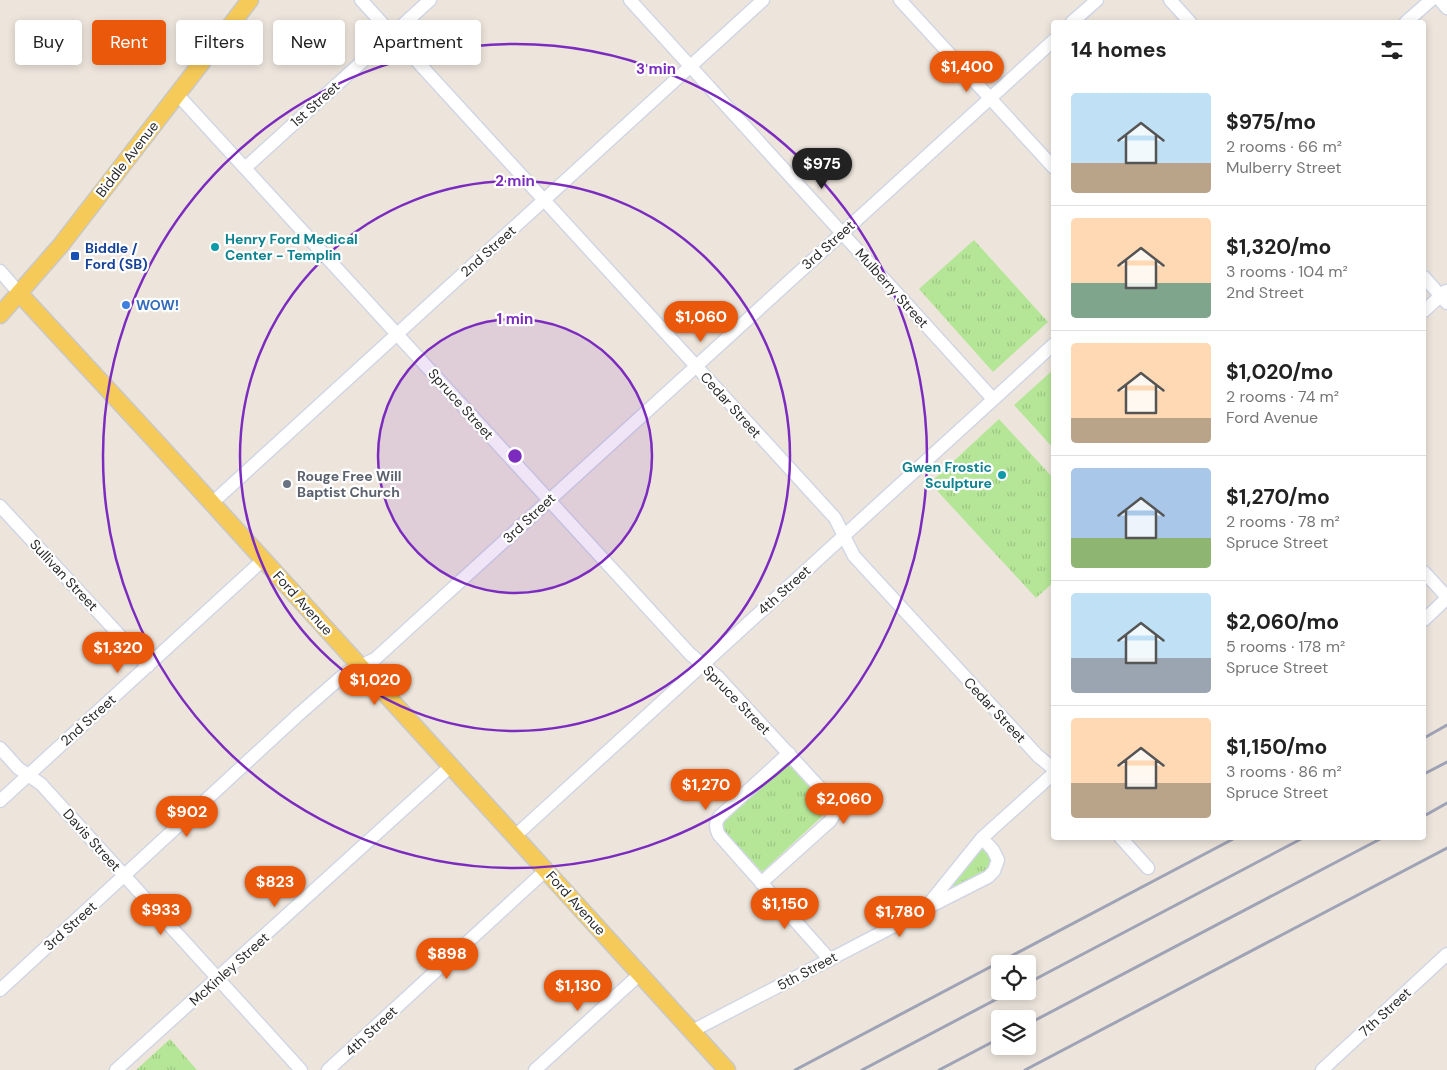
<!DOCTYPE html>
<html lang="en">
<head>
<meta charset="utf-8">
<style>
  :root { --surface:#fff; --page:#f2f2f2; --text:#222; --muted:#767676; --line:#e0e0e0; --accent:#ea580c }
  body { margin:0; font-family:"DM Sans",sans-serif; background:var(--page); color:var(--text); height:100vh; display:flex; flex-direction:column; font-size:19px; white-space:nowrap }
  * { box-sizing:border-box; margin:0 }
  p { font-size:16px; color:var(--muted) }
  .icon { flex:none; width:28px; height:28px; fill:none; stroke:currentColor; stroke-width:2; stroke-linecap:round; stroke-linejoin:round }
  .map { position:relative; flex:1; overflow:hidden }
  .panel { position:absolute; left:1051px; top:20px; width:375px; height:820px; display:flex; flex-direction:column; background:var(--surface); border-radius:5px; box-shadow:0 2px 8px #0003 }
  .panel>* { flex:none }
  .hud { position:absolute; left:15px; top:20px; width:475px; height:45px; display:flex; gap:10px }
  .tools { position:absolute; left:991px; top:955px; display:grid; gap:10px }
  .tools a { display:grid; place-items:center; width:45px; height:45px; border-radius:5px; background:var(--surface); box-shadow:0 2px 8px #0003; font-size:25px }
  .price { position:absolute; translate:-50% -42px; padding:0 11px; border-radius:18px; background:var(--accent); color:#fff; font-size:16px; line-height:32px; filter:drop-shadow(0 1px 2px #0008) }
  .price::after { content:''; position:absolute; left:50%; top:30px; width:15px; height:11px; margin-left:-8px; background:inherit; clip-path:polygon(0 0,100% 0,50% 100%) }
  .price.current { background:#222; color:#fff }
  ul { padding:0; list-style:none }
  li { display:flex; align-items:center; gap:15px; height:125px; padding:0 20px }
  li+li { border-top:1px solid var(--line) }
  li span { display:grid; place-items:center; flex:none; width:140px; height:100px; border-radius:5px; color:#555 }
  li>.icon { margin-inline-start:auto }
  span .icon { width:60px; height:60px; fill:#fffc; stroke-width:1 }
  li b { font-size:21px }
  h2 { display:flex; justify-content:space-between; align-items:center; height:60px; padding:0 20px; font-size:21px }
  .chip { padding:0 18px; border-radius:5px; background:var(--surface); box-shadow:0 2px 8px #0003; font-size:18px; line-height:45px }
  .chip.current { background:var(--accent); color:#fff }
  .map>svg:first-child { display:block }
  .grass { fill:url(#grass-tufts) }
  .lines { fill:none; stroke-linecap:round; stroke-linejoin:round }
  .minor-casing { stroke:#d1d6e4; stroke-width:15 }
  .major-casing { stroke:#c8c8c8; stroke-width:19 }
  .minor { stroke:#fff; stroke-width:12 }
  .major { stroke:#f6ca59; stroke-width:16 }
  .rail { stroke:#9fa3b6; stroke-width:3 }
  .ring { fill:none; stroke:#7b2cbf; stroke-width:2.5 }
  .culture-dot { fill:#0f9aa8; stroke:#fff; stroke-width:2 }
  .transit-dot { fill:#1a4fb4; stroke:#fff; stroke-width:2 }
  .shop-dot { fill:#3f7fe0; stroke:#fff; stroke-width:2 }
  .worship-dot { fill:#6b7280; stroke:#fff; stroke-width:2 }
  .labels { text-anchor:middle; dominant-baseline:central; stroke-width:4.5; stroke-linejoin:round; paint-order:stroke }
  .street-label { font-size:14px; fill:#2b2b2b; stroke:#fff }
  .culture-label { font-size:14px; font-weight:bold; fill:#0d838f; stroke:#fff; text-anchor:start }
  .transit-label { font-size:14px; font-weight:bold; fill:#164399; stroke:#fff; text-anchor:start }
  .shop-label { font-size:14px; font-weight:bold; fill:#366cbe; stroke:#fff; text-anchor:start }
  .worship-label { font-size:14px; font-weight:bold; fill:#5b616d; stroke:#fff; text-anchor:start }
  .centre { fill:#7b2cbf; stroke:#fff; stroke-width:2.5 }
  .ring-label { font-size:15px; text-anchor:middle; font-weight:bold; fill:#7b2cbf; stroke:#fff; stroke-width:4.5; stroke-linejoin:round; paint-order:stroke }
</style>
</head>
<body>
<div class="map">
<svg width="1447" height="1070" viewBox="0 0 1447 1070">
  <defs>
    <pattern id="grass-tufts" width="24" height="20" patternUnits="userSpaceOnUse" patternTransform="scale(1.25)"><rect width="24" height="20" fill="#b5e697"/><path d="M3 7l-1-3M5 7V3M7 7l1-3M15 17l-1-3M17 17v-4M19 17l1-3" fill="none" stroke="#9cc582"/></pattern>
  </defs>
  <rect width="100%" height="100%" fill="#ede5dc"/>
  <path class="grass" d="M974 240 1048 322 993 372 919 289Z
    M1054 369V449L1014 405Z
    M999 419 1054 479V582L1036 598 930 483Z
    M788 763 830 809 762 872 720 826Z
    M982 838 993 850 994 871 923 911Z
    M170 1039 197 1070H136Z"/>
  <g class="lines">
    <defs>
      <path id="minor" d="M361 0 835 518 854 556 1038 756 1054 769
        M630 0 993 399
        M900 0 1054 168
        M1170 0 1190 22
        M1440 0 1447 8
        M1072 22 1097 0
        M1406 22 1431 0
        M177 94 690 654 718 677 832 801C835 808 836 814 830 821L761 883
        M245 168 430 0
        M0 271 19 293
        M1424 277 1447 303
        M1424 311 1446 291
        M212 503 763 0
        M0 506 148 666
        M1424 572 1447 597
        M1424 620 1447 598
        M0 748 18 768 41 784 301 1070
        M789 753 720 816C715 822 715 828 719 835L830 960
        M0 801 264 559
        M515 836 1054 344
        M1121 838 1148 868
        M929 907 988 877 994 871 998 860 993 850 982 838
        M0 990 298 715 347 672 375 659 1054 40
        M692 1031 923 911 982 838 1054 773
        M116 1070 451 766
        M328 1070 546 870
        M535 1070 640 974
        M1322 1070 1447 954"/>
      <path id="major" d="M19 293 161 447 727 1070
        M0 315 61 245 250 0"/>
    </defs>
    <use href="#minor" class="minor-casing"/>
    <use href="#major" class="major-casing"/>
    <use href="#minor" class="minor"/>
    <use href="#major" class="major"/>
    <path class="rail" d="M1424 738 1447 725
      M1424 774 1447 762
      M1424 816 1447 803
      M1028 983 1303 838
      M1028 1024 1382 838
      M795 1070 1235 838
      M862 1070 1012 991
      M939 1070 1000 1038
      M1025 1070 1447 848"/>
  </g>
  <circle cx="515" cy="456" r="137" fill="#7b2cbf" fill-opacity=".12"/>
  <g class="ring">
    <circle cx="515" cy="456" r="137"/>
    <circle cx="515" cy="456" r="275"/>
    <circle cx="515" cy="456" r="412"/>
  </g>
  <g class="culture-dot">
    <circle cx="215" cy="247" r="5"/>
    <circle cx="1002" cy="475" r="5"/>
  </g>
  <rect class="transit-dot" x="70" y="251" width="10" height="10" rx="2.5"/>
  <circle class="shop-dot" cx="126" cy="305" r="5"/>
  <circle class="worship-dot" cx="287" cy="484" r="5"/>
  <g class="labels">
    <g class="street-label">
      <text transform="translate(315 104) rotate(-42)">1st Street</text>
      <text transform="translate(127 159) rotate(-52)">Biddle Avenue</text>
      <text transform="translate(828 245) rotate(-42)">3rd Street</text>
      <text transform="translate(488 251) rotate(-42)">2nd Street</text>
      <text transform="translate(892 288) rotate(48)">Mulberry Street</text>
      <text transform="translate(461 404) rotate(48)">Spruce Street</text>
      <text transform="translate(731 405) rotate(48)">Cedar Street</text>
      <text transform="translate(529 518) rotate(-43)">3rd Street</text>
      <text transform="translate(64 575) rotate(47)">Sullivan Street</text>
      <text transform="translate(784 590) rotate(-42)">4th Street</text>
      <text transform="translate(303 603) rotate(48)">Ford Avenue</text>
      <text transform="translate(737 700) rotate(46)">Spruce Street</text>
      <text transform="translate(995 710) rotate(47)">Cedar Street</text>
      <text transform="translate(88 720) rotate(-42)">2nd Street</text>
      <text transform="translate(92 840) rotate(48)">Davis Street</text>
      <text transform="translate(576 903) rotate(48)">Ford Avenue</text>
      <text transform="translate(70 926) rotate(-42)">3rd Street</text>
      <text transform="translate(229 969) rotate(-42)">McKinley Street</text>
      <text transform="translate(807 971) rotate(-28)">5th Street</text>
      <text transform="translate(1385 1012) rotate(-43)">7th Street</text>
      <text transform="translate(371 1031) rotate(-43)">4th Street</text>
    </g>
    <g class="culture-label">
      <text x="225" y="239">Henry Ford Medical<tspan x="225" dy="16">Center - Templin</tspan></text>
      <text x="992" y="467" text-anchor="end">Gwen Frostic<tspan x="992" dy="16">Sculpture</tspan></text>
    </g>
    <g class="transit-label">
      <text x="85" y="248">Biddle /<tspan x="85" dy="16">Ford (SB)</tspan></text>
    </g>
    <g class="shop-label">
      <text x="136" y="305">WOW!</text>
    </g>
    <g class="worship-label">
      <text x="297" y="476">Rouge Free Will<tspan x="297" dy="16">Baptist Church</tspan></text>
    </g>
  </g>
  <circle cx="515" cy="456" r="8" class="centre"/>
  <g class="ring-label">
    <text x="656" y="74">3 min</text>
    <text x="515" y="186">2 min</text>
    <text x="515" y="324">1 min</text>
  </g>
</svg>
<div class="tools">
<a><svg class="icon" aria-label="locate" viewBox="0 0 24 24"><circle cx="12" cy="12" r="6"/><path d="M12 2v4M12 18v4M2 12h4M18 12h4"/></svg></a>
<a><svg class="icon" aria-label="layers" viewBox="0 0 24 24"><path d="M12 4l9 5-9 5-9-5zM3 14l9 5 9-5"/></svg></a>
</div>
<b class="price" style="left:967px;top:93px">$1,400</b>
<b class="price current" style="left:822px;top:190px">$975</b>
<b class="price" style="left:701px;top:343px">$1,060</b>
<b class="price" style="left:118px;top:674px">$1,320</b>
<b class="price" style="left:375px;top:706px">$1,020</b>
<b class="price" style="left:706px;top:811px">$1,270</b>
<b class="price" style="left:844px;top:825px">$2,060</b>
<b class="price" style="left:187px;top:838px">$902</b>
<b class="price" style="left:275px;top:908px">$823</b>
<b class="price" style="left:785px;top:930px">$1,150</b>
<b class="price" style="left:161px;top:936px">$933</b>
<b class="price" style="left:900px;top:938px">$1,780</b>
<b class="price" style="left:447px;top:980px">$898</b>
<b class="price" style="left:578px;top:1012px">$1,130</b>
<div class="hud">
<a class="chip">Buy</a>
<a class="chip current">Rent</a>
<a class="chip">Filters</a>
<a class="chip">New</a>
<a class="chip">Apartment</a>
</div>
<section class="panel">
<h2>14 homes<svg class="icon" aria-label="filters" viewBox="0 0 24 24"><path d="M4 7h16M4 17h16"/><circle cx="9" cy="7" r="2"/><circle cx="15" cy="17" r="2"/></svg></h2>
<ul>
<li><span style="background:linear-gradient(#bfe0f5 70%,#b9a48a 0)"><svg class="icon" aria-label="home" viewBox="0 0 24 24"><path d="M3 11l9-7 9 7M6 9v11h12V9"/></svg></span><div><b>$975/mo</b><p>2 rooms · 66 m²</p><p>Mulberry Street</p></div></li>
<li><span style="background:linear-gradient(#ffd9b3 65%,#7fa58c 0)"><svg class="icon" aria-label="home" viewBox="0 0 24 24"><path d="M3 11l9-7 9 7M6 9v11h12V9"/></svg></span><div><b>$1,320/mo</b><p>3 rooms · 104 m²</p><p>2nd Street</p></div></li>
<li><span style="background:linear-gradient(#ffd9b3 75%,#b9a48a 0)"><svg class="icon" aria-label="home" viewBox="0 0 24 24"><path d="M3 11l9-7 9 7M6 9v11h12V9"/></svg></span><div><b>$1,020/mo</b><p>2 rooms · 74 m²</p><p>Ford Avenue</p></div></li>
<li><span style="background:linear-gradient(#a9c7e8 70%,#8fb573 0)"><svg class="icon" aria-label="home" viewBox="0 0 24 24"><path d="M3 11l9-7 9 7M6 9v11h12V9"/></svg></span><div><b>$1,270/mo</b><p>2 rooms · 78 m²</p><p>Spruce Street</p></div></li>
<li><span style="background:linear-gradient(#bfe0f5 65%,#9aa5b1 0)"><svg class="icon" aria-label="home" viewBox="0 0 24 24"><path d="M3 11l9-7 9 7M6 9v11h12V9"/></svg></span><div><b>$2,060/mo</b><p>5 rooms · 178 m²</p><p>Spruce Street</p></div></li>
<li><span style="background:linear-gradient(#ffd9b3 65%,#b9a48a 0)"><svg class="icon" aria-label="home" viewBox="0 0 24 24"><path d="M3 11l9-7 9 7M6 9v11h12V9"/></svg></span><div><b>$1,150/mo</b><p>3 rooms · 86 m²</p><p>Spruce Street</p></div></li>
</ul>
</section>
</div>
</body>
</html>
